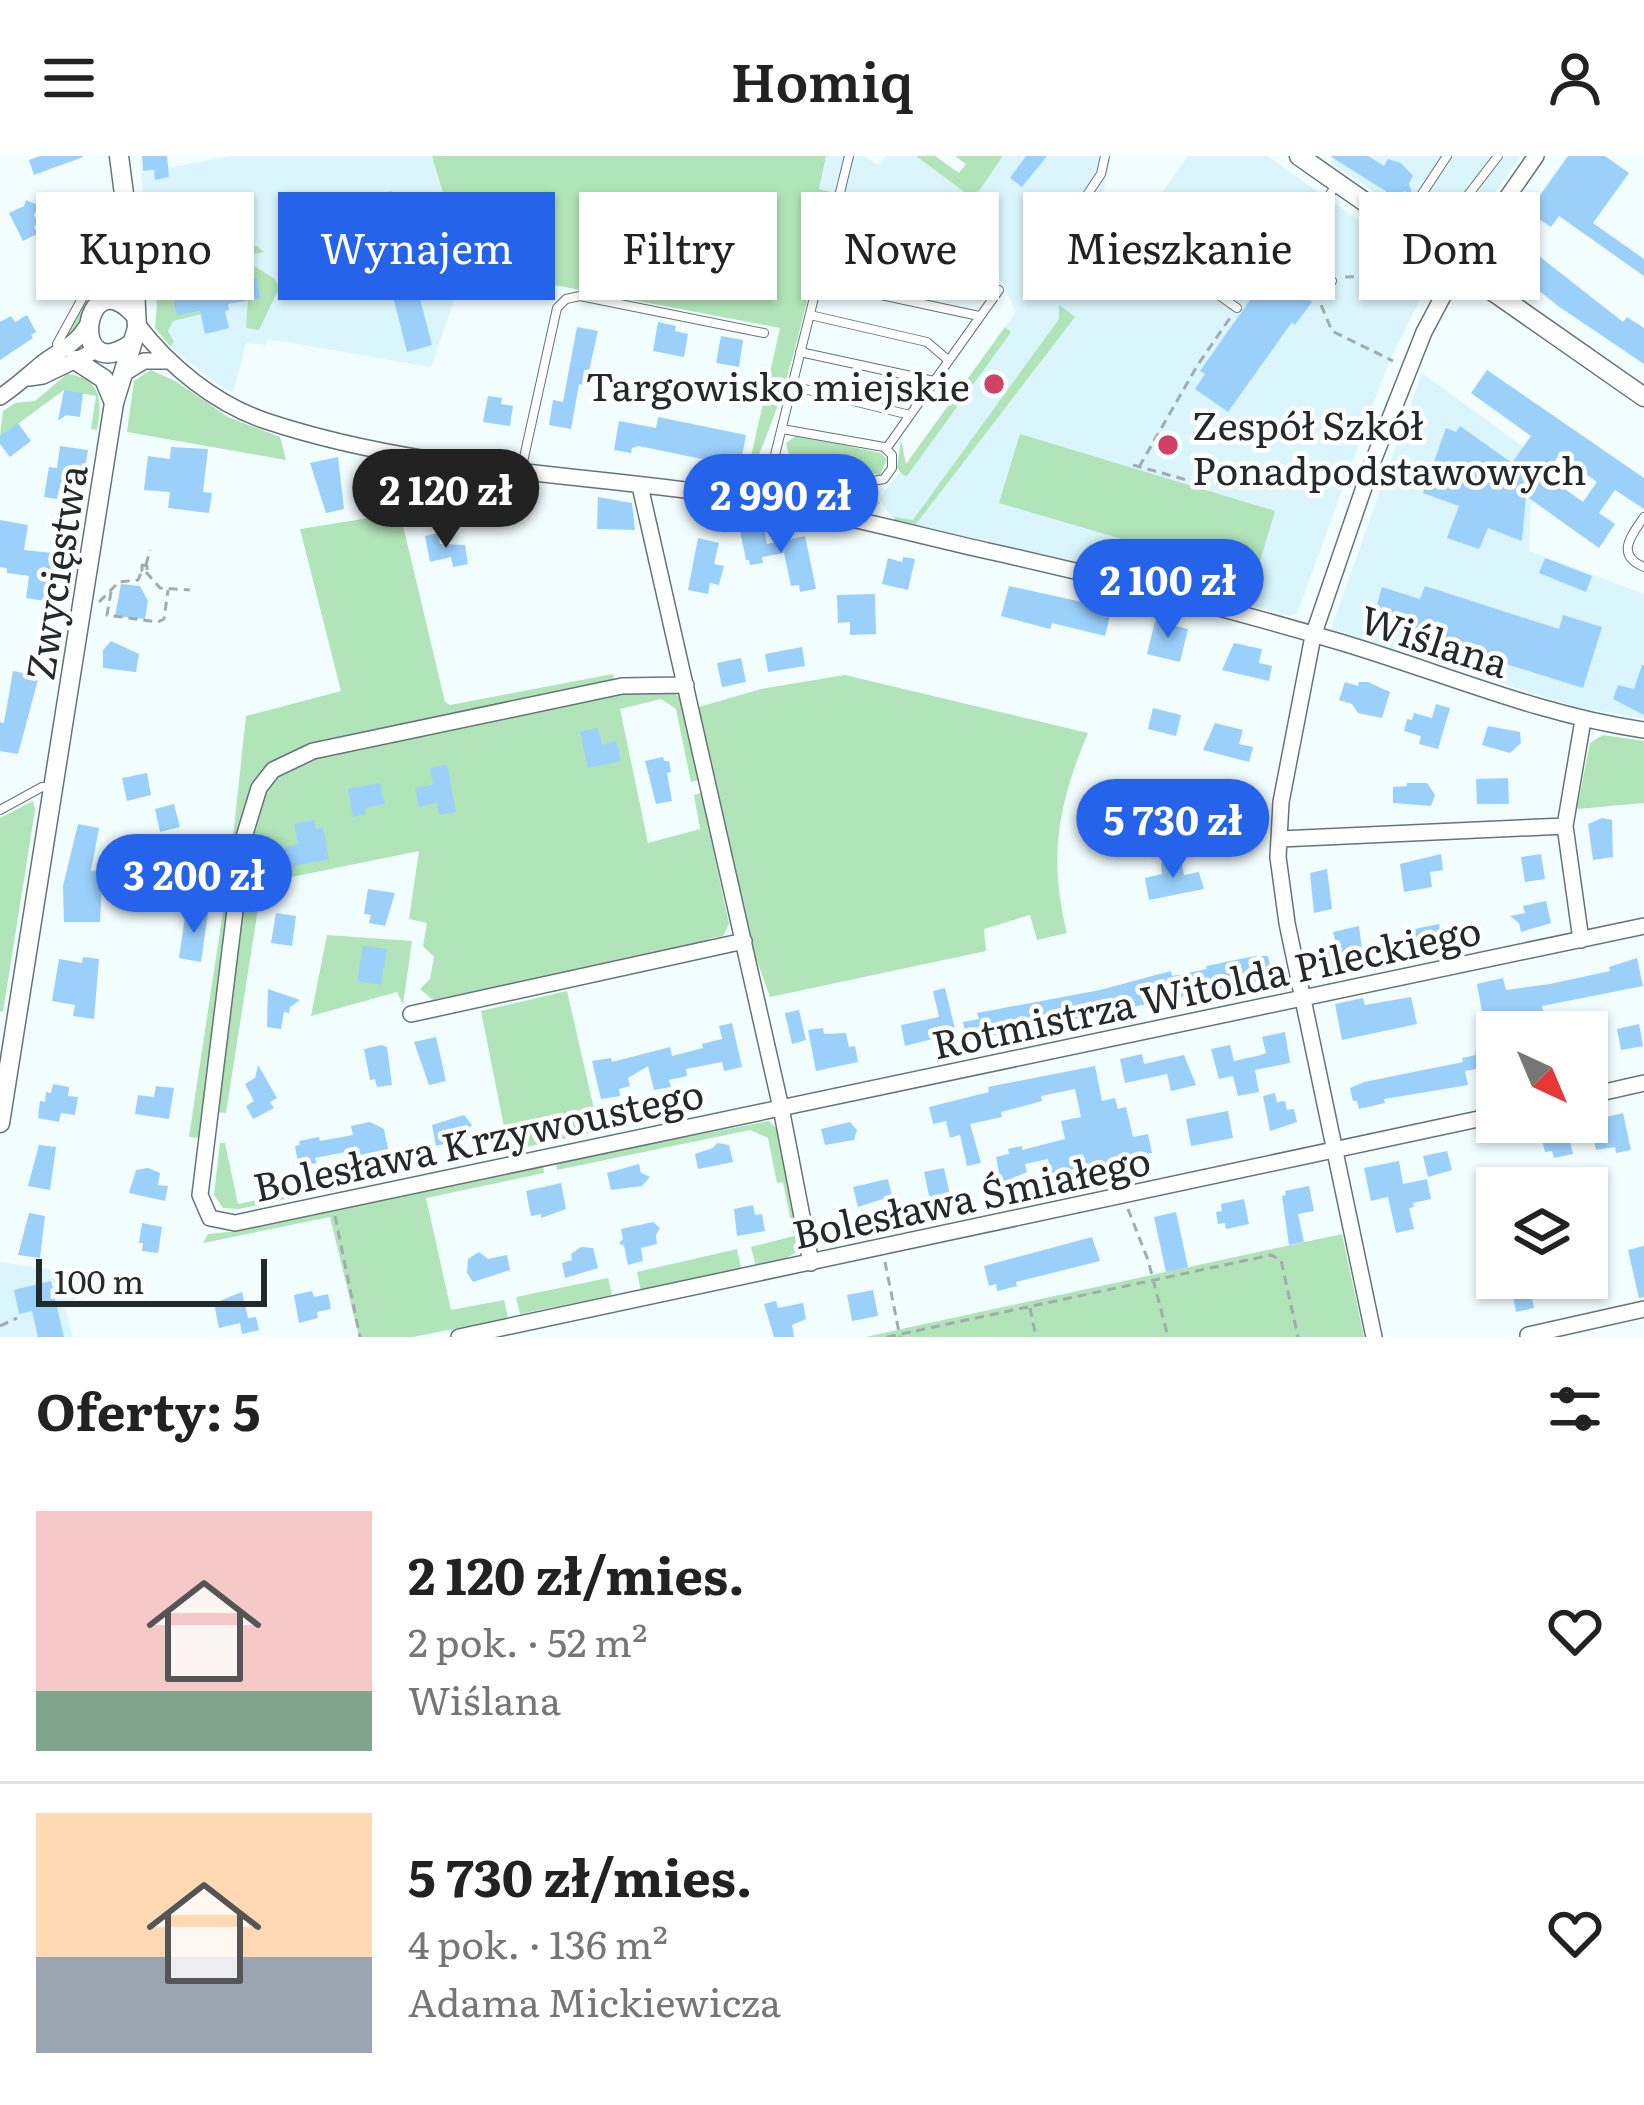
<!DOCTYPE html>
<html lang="pl">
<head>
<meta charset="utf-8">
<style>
  :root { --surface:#fff; --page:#f6f6f6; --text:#222; --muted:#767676; --line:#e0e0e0; --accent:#2563eb }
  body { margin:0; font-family:Literata,serif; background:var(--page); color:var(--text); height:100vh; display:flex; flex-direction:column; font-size:45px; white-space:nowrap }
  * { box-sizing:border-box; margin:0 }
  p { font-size:39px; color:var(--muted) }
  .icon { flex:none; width:66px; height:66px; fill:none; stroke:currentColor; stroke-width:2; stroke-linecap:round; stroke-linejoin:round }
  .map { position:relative; height:1181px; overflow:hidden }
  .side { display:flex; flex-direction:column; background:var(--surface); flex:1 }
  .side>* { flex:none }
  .top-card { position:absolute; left:36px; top:36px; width:1572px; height:108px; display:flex; gap:24px }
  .needle { width:78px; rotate:136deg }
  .buttons { position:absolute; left:1476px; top:855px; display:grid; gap:24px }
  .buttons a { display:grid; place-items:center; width:132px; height:132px; border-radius:0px; background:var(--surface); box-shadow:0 3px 9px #0004; font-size:60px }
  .scale { position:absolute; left:36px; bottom:30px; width:231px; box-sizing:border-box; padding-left:12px; border:6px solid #242a2c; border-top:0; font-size:33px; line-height:42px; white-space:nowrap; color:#242a2c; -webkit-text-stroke:9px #fff; paint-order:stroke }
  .price { position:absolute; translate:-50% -102px; padding:0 27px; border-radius:42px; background:var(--accent); color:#fff; font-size:39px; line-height:78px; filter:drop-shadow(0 3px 6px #0008) }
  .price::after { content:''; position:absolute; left:50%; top:72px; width:36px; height:27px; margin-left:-18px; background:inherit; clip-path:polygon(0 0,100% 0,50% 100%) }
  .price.current { background:#222; color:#fff }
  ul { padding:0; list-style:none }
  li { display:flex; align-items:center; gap:36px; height:300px; padding:0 36px }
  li+li { border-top:3px solid var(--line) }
  li span { display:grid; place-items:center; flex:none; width:336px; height:240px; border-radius:0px; color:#555 }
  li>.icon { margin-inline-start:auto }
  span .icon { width:144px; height:144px; fill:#fffc; stroke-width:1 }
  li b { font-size:51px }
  h2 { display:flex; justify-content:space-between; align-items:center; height:144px; padding:0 36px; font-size:51px }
  .tag { padding:0 42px; border-radius:0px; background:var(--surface); box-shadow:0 3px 9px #0004; font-size:42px; line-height:108px }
  .tag.current { background:var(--accent); color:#fff }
  header { display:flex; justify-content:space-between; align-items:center; height:156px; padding:0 36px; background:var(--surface); font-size:54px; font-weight:600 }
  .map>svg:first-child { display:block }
  .built { fill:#daf5fb }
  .green { fill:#b1e4b8 }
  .building { fill:#9bd0fb; fill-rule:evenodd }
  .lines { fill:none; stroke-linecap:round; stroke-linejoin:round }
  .service-casing { stroke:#657478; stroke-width:10 }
  .minor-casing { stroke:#657478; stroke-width:18 }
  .tertiary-casing { stroke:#657478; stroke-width:21 }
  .path { stroke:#a2abad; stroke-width:3; stroke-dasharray:9 6; stroke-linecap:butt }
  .service { stroke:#fff; stroke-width:8 }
  .minor { stroke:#fff; stroke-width:15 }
  .tertiary { stroke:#fff; stroke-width:18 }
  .poi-dot { fill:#d04165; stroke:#fff; stroke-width:4.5 }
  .labels { text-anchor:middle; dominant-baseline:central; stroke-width:9; stroke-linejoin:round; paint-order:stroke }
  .poi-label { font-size:39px; fill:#242a2c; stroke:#fff; text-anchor:end }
  .street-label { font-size:39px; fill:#242a2c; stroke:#fff }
</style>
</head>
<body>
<header><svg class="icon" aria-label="menu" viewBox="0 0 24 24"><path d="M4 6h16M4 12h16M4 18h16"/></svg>Homiq<svg class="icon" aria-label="person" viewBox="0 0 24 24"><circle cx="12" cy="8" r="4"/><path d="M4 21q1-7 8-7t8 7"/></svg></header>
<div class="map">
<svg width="1644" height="1181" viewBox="0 0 1644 1181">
  <rect width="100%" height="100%" fill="#f2fdff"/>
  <path class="built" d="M231 0H432L465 112 431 211 269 183 266 189 246 187 233 237 212 225 170 190 155 172 157 150 141 17Z
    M826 0H864L878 9 886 0H916L967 38 979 35 1003 0H1111L1097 64 1128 85 1188 0H1267L1429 114 1431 121 1387 210 1297 458 1289 460 1186 431 894 364 879 343 901 314 897 312 901 284 906 308 1016 156 1003 127 975 108 953 138 842 62 830 104 816 103 831 37 819 33Z
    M1335 0H1521L1460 85 1453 89 1330 6Z
    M1422 217 1555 314 1531 350 1529 395 1644 438V563L1573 550 1331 473Z
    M0 1106 86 1119 79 1142 64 1147 73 1181H0Z"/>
  <path class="green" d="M432 0H826L819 33 831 36C809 134 791 239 745 327L780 172 465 112Z
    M916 0H935L959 17 966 8 955 0H1003L979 35 967 38Z
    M167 41 235 60 236 81H224L217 64H201L163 52Z
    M146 44 155 49 162 115 170 125H187L256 111 275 123 279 132 259 174 246 172 248 144 261 141 257 123 196 136 193 128 172 133 178 160 200 155 201 158 173 165 168 175 174 186 170 190 155 172 157 150Z
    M841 61 848 65 937 127 830 104Z
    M202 88 257 90 264 96 182 112 168 106 169 94Z
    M120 95 116 125 87 146 77 173 61 190 87 143 83 135 103 97Z
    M1059 149 1075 161 916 368 894 364 895 361 913 364 1059 163Z
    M1005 171 1011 176 907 320 903 319 897 312 901 284 906 308Z
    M151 214 175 225 228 261 280 281 286 304 127 276 134 225Z
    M67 218C101 222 103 244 97 274L91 273 96 240 64 234 0 281 3 255 15 247 35 245Z
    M1020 278 1275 355 1255 422 999 347Z
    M798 279 880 297 887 303 880 319 789 299 786 287Z
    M778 317 789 320 793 331 860 346 866 338 872 337 880 347 869 357 765 333 766 325Z
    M400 357 445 546 450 549 613 518 614 524 309 590C277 603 259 616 246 648L198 982 189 981 226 735 165 746 157 697 233 682 246 560 341 535 300 373Z
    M845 519 1088 577C1058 648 1048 701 1067 777L1037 784 1030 759 984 773 986 795 770 841 756 802 699 551 761 533Z
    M669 534 680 542 698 624 691 626 676 553 661 543 620 553 648 687 700 673 694 639 701 637 729 768 723 780 708 783 709 787 433 844 420 833 430 823 434 801 423 790 427 767 409 763 419 695 262 727 226 957 216 956 248 682C262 631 264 624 312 600L613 537Z
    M1603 579 1644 585V647L1577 653 1590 587Z
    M33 645 35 654 3 856 0 855V662Z
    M327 779 412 785 403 849 397 836 311 860Z
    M567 835 599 975 455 1007V1003L508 991 481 855Z
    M769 965 777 973 801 1089C792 1105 773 1106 756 1110L751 1091 794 1080 783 1026 777 1027 768 982 750 974 557 1014 556 1006Z
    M220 987H225L238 1048 313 1032V1037L239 1053 223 1052 214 1039Z
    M543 1009 544 1017 426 1042 451 1154 504 1144 508 1162 413 1181H359L330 1061 203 1087 208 1078 240 1075Z
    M1342 1078 1364 1181H866L906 1172Z
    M737 1093 741 1112 641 1135 637 1116Z
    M608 1122 612 1139 520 1158 516 1141Z"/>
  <path class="building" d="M40 0H83V1L34 19 29 4Z
    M142 0H167L169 21 155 24 154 14 143 15Z
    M1026 0H1047L1022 31 1010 22Z
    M1330 0H1368L1384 10 1388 3 1401 7 1413 20 1409 27 1412 38 1404 35 1398 43Z
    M1568 0H1605L1629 17 1593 67 1644 103V120L1559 60 1551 71 1528 56Z
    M392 35 432 189 407 196 368 41Z
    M26 44 38 49 34 59 38 68 34 70 37 78 23 85 9 57 24 50Z
    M1222 76 1309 136 1305 141 1312 146 1295 169 1292 166 1228 256 1195 233 1205 218 1200 215 1250 144 1200 107Z
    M1511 78 1623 166 1627 161 1644 172V208L1558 150 1496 100Z
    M64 82 78 108 68 114 64 108 60 110 49 90Z
    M257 122 261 142 228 148 229 154 225 155 229 172 205 178 200 155 177 160 173 141Z
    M27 159 36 176 31 179 33 182 0 204V166L11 160 15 166Z
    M658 166 676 170 675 175 688 178 684 201 653 195Z
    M577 171 598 175 589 215 584 214 582 229 579 228 571 273 549 269 553 244 563 246Z
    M721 180 743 184 739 211 716 207Z
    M1487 214 1644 322V353L1615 334 1599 357 1615 368 1599 392 1526 340 1522 385 1488 372 1479 393 1447 382 1459 350 1423 337 1446 272 1456 276 1460 270 1512 307 1531 280 1471 237ZM1559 299 1597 326 1583 346 1545 319Z
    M64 234 83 237 80 261 66 259 58 265Z
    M488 240 502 242 501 248 513 250 510 270 483 266Z
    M658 261 746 279 740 311 639 290 632 292 631 297 614 294 619 265 656 272Z
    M18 267 31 285 10 301 0 288V280Z
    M60 290 88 294 85 312 72 310 68 335 59 334 57 343 44 341 49 311 57 312Z
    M171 291 208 293 203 336 212 337 209 357 168 352 170 336 144 334 148 300 170 303Z
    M338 301 344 353 326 357 310 307Z
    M440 328 443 349 426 352 429 369 414 371 411 355 422 353 419 332Z
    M598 341 632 347 635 374 597 373Z
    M0 364 28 369 24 394 53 397 46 445 26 442 29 420 7 417V412L0 411Z
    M764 371 767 388 805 380 816 433 800 436 799 429 791 430 784 397 762 401 763 407 750 409 749 404H746L740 375Z
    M438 377 440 388 465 389 468 408 453 411 451 401 430 406 425 380Z
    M698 382 719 387 714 408 724 410 719 429 710 427 708 438 688 434Z
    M903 401 915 403 908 434 882 428 888 402 902 406Z
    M1545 402 1592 420 1586 436 1539 417Z
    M121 428 140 430 148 445 145 463 115 460Z
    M1009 430 1096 449 1095 455 1110 460 1105 480 1052 467 1050 473 1001 460Z
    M1425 430 1559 473 1563 459 1602 471 1583 532 1372 466 1382 431 1420 443Z
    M875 438 876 478 850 479V466L838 467 837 439Z
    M1155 465 1188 473 1180 506 1147 498Z
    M111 485 139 498 136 516 103 512V494Z
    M1234 487 1262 493 1259 507 1272 510 1269 525 1222 514Z
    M802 491 805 510 768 516 765 498Z
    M741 502 746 526 722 531 717 507Z
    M1642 509H1644V559L1613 543 1618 529 1634 533Z
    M13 515 39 520 18 598 0 595V566L4 567Z
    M1345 526 1358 530 1359 526H1368L1390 536 1382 562 1358 557 1352 548 1339 544Z
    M1436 548 1450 552 1438 593 1419 588 1421 580 1404 575 1407 563 1412 564 1414 557 1432 562Z
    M1153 552 1181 559 1176 580 1148 573Z
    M1215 567 1243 574 1239 588 1253 591 1249 606 1203 594Z
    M1488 570 1520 576 1521 587 1510 597 1482 589Z
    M598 572 602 589 616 585 621 605 588 612 580 576Z
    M663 601 664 605H669L671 616 667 617 672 645 656 648 645 605Z
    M447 609 456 656 439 659 437 647 419 651 415 632 433 629 430 612Z
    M147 617 151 639 127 645 122 622Z
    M1508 622 1509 648H1477L1476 623Z
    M380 627 385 648 365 652 366 658 353 661 348 633Z
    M1407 627H1427L1435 639 1431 650 1393 647V631L1407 630Z
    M1170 634 1206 645 1204 660 1166 653Z
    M174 648 180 671 160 676 155 653Z
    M1602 662 1612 664 1613 701 1593 704 1588 668Z
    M314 664 316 673 323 672 329 703 285 712 281 692 298 688 294 668Z
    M78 668 99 672 91 715 114 712 115 725 102 727 100 766H64L63 730Z
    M211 691 218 730 196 734 188 696Z
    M1441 698 1443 714 1430 716 1432 731 1404 736 1400 708Z
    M1541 698 1545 723 1525 726 1521 701Z
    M1181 702 1184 719 1199 716 1204 733 1149 744 1145 722 1162 718 1161 707Z
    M1327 713 1332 753 1314 757 1310 717Z
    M368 733 395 737 385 770 369 767 371 759 364 758Z
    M1546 745 1551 767 1521 776 1519 767 1510 760 1525 757 1523 750Z
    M186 754 208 757 201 806 179 802Z
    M276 757 296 760 292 790 271 787Z
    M1439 768 1443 787 1415 794 1408 785 1410 774Z
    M1359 770 1364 809 1331 816 1326 794 1337 792 1333 776Z
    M363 790 387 793 381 829 357 825Z
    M1255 800H1268L1273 822 967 885 963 866 979 863 977 857 1100 834 1171 815 1172 820 1207 813 1206 810Z
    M83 801 99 803 94 863 73 860 75 849 52 845 59 803 82 807Z
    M1637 802 1643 830 1542 850 1544 860 1509 867 1508 861 1484 867 1477 828 1503 822 1506 834 1550 828 1610 815 1609 811Z
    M945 832 956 877 905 890 901 869 939 861 933 835Z
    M268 833 300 844 290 851 289 857 284 856 281 873 267 871Z
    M1411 841 1417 868 1342 884 1335 848 1363 842 1365 849Z
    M799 854 806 884 792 888 785 857Z
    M732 867 742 911 724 915 722 906 686 913 687 920 669 924 671 931 654 934 648 910 628 922 630 930 619 933 620 940 601 943 592 905 611 902 612 906 670 891 672 900 703 892 702 888 722 883 719 870Z
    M1639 868 1643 890 1621 894 1617 873Z
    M823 872 824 878 846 877 849 891 855 890 858 906 816 915 808 874Z
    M1285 876 1290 907 1255 914 1259 936 1238 940 1233 920 1219 923 1211 893 1230 889 1234 905 1261 899 1266 897 1262 881Z
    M436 881 446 925 429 929 414 886Z
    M381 889 387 891 392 929 377 931 375 923 370 924 364 893Z
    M1497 891V909L1465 915 1468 929 1384 943 1385 947 1359 953 1357 945H1353L1350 932 1364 926 1463 906 1462 902 1476 899 1475 896Z
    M1142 898 1144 908 1184 899 1196 929 1171 935 1167 918 1125 927 1120 903Z
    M258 909 277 942 270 946 274 952 253 963 246 950 254 945 245 928 255 922Z
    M1095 910 1102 945 1115 942 1118 953 1126 951 1133 981 1148 978 1152 997 1051 1018 1048 1003 1025 1008 1027 1016 1001 1027 996 1001 1009 998 1008 993 1022 990V994L1065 983 1061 965 1081 961 1075 933 1041 940 1042 945 1001 956 1002 961 970 968 981 1007 967 1010 960 979 950 982 946 965 933 968 929 951 989 936 988 931Z
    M53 928 69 931 68 940 78 941 75 959 61 957 59 966 38 962 40 945 45 946 46 936 51 937Z
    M156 930 174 932 169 963 135 958 138 939 154 941Z
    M1275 937 1277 946 1285 945 1287 954 1294 953 1297 966 1270 975 1263 940Z
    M1228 955 1233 982 1191 990 1186 963Z
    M1623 957 1631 994 1616 997 1615 991 1596 994 1593 979 1601 977 1598 963Z
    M464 959 472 969 468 974 469 981 436 990 432 969Z
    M370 966 384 973 388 993 356 1000 355 994 315 1002 317 1007 299 1011 295 990 300 989 299 985 319 981 320 985 353 979 351 970Z
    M850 966 857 974 854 984 825 989 821 973Z
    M1566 969 1573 998 1554 1002 1552 995 1545 996 1540 975Z
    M717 987 729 989 733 1006 698 1013 695 998 713 992Z
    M39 989 56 991 50 1034 28 1030Z
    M1447 995 1452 1014 1428 1021 1423 1000Z
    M1399 1005 1403 1028 1427 1023 1431 1043 1413 1047 1414 1051 1409 1052 1414 1073 1396 1077 1388 1041 1371 1045 1364 1012Z
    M639 1008 641 1017 650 1021 642 1030 611 1034 607 1017Z
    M148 1012 160 1017 158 1029 168 1030 165 1045 129 1037 136 1014Z
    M944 1012 950 1039 930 1044 924 1016Z
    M888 1023 892 1040 858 1051 853 1031Z
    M561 1027 566 1053 541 1062V1058L531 1060 526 1035Z
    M1309 1030 1314 1055 1298 1058 1304 1086 1289 1089 1282 1040 1286 1039 1285 1035Z
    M1244 1043 1249 1068 1226 1073 1225 1067 1218 1068 1216 1056 1222 1055 1221 1048Z
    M753 1049 755 1059 762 1058 765 1075 737 1080 734 1053Z
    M1176 1056 1188 1111 1166 1116 1154 1061Z
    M29 1057 45 1060 40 1102 18 1099Z
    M653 1066 660 1072 656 1079 657 1088 641 1092 643 1105 628 1109 624 1090 619 1087 623 1083 621 1073Z
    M142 1067 162 1071 158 1097 142 1095 143 1087H139Z
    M1092 1081 1100 1105 1016 1126 1017 1130 997 1135 996 1128 989 1130 984 1110Z
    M1644 1090V1141L1639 1142 1628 1094Z
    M581 1091 593 1092 598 1112 565 1122 562 1107 572 1104 571 1098Z
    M479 1096 488 1103 507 1099 510 1114 473 1126 467 1117 468 1103Z
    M1510 1122H1545L1549 1138 1532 1142 1534 1152 1516 1156Z
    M51 1125 64 1181H38L32 1155 19 1158 14 1134Z
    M873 1134 878 1160 852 1165 847 1139Z
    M312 1135 314 1141 328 1138 331 1153 317 1156 318 1162 299 1167 294 1139Z
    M242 1136 248 1162 256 1161 259 1174 242 1178 240 1167 219 1172 214 1147Z
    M776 1145 778 1152 803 1147 806 1163 792 1169 794 1181H774L764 1148Z"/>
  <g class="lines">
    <defs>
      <path id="service" d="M1447 0 1418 44 1448 65 1498 0
        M1284 88a12 12 0 1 1 24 0a12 12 0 1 1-24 0Z
        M1304 76 1337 28
        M1299 101 1332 125
        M816 125 979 160
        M1028 128 1101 18 1105 0
        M1237 152 1182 113 1178 101 1200 68C1239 53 1252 69 1284 90
        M810 159 927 186 948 204
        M58 196 57 188 84 139
        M800 196 934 225
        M792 230 910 259
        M886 293 999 134
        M774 303 873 325 884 323 892 312V299L884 291 782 273
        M521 315 557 152 566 143 580 140 764 177
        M748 341 755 322 774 303 849 0
        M1644 361C1631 380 1615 399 1644 411
        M0 654 42 631 52 632"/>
      <path id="minor" d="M137 168C169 210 215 248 266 265 422 317 588 317 749 343 829 355 909 377 988 395 1106 421 1224 452 1340 486 1441 516 1539 559 1644 574
        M121 219 144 205H168
        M29 222 43 220 99 193
        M0 241C15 231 27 220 40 209 58 194 74 191 87 170
        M640 330 781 952 811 1107
        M686 529 622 530 313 595 273 614 259 632 244 681 200 1039 210 1062 235 1067 1644 770
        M1280 683 1565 670
        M1581 784 1565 670 1583 564
        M411 858 744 785
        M1587 940 1644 927
        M1528 1179 1644 1153
        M459 1181 1497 959
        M1374 1181 1287 767 1278 701 1281 646 1313 480 1373 305 1424 176 1458 112 1536 0"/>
      <path id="tertiary" d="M1299 0 1644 241
        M131 188C67 232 83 102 134 158
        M75 204 104 223 114 247
        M0 967 114 247 137 172 134 114 119 0"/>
    </defs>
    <use href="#service" class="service-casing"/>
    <use href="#minor" class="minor-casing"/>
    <use href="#tertiary" class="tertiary-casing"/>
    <path class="path" d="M1260 61 1304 52
      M1490 110 1497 86
      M1345 121 1382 120
      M1324 136 1319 144 1332 175 1393 205
      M1133 309 1187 324
      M1139 311 1197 210 1232 159
      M142 409 147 410V415H142Z
      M146 409 150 394
      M146 416 160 432 190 434
      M111 436 107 459 158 466 164 463 168 434
      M99 446 119 426 138 424 142 415
      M1128 1053 1148 1104 1168 1181
      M335 1060 360 1181
      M885 1106 900 1181
      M1030 1152 1036 1181
      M0 1170 17 1162
      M887 1181 1271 1099 1281 1104 1298 1181"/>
    <use href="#service" class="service"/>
    <use href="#minor" class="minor"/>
    <use href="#tertiary" class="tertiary"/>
  </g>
  <g class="poi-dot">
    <circle cx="994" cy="228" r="12"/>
    <circle cx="1168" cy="289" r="12"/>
  </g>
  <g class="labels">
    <g class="poi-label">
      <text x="970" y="228">Targowisko miejskie</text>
      <text x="1192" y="267" text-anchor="start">Zespół Szkół<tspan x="1192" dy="45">Ponadpodstawowych</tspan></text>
    </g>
    <g class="street-label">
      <text transform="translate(54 416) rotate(-81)">Zwycięstwa</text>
      <text transform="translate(1435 483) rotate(18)">Wiślana</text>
      <text transform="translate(1206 829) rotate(-12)">Rotmistrza Witolda Pileckiego</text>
      <text transform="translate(478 982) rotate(-12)">Bolesława Krzywoustego</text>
      <text transform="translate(971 1039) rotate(-12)">Bolesława Śmiałego</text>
    </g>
  </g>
</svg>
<div class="buttons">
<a><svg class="needle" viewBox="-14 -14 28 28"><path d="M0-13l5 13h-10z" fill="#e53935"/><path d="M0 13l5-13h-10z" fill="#767676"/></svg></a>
<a><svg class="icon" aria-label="layers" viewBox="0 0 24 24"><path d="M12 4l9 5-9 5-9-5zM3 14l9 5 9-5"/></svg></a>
</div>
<div class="scale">100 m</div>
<b class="price current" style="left:446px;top:395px">2 120 zł</b>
<b class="price" style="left:781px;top:400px">2 990 zł</b>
<b class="price" style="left:1168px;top:485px">2 100 zł</b>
<b class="price" style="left:1173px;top:725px">5 730 zł</b>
<b class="price" style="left:194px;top:780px">3 200 zł</b>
<div class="top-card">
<a class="tag">Kupno</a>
<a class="tag current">Wynajem</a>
<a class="tag">Filtry</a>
<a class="tag">Nowe</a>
<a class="tag">Mieszkanie</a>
<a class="tag">Dom</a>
</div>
</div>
<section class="side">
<h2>Oferty: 5<svg class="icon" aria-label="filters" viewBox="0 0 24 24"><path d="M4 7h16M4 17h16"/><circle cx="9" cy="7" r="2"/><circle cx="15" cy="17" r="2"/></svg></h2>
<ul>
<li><span style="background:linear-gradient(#f6c9c9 75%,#7fa58c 0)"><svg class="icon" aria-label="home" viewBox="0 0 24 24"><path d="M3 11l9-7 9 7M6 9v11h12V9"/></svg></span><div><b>2 120 zł/mies.</b><p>2 pok. · 52 m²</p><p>Wiślana</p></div><svg class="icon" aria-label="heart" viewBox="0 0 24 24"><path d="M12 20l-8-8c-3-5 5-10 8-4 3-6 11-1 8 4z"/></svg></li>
<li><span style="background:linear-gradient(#ffd9b3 60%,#9aa5b1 0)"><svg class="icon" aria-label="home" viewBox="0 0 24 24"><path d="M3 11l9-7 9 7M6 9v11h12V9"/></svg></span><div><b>5 730 zł/mies.</b><p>4 pok. · 136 m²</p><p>Adama Mickiewicza</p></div><svg class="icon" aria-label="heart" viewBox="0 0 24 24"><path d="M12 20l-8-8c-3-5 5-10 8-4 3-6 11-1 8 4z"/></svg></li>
</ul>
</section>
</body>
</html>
